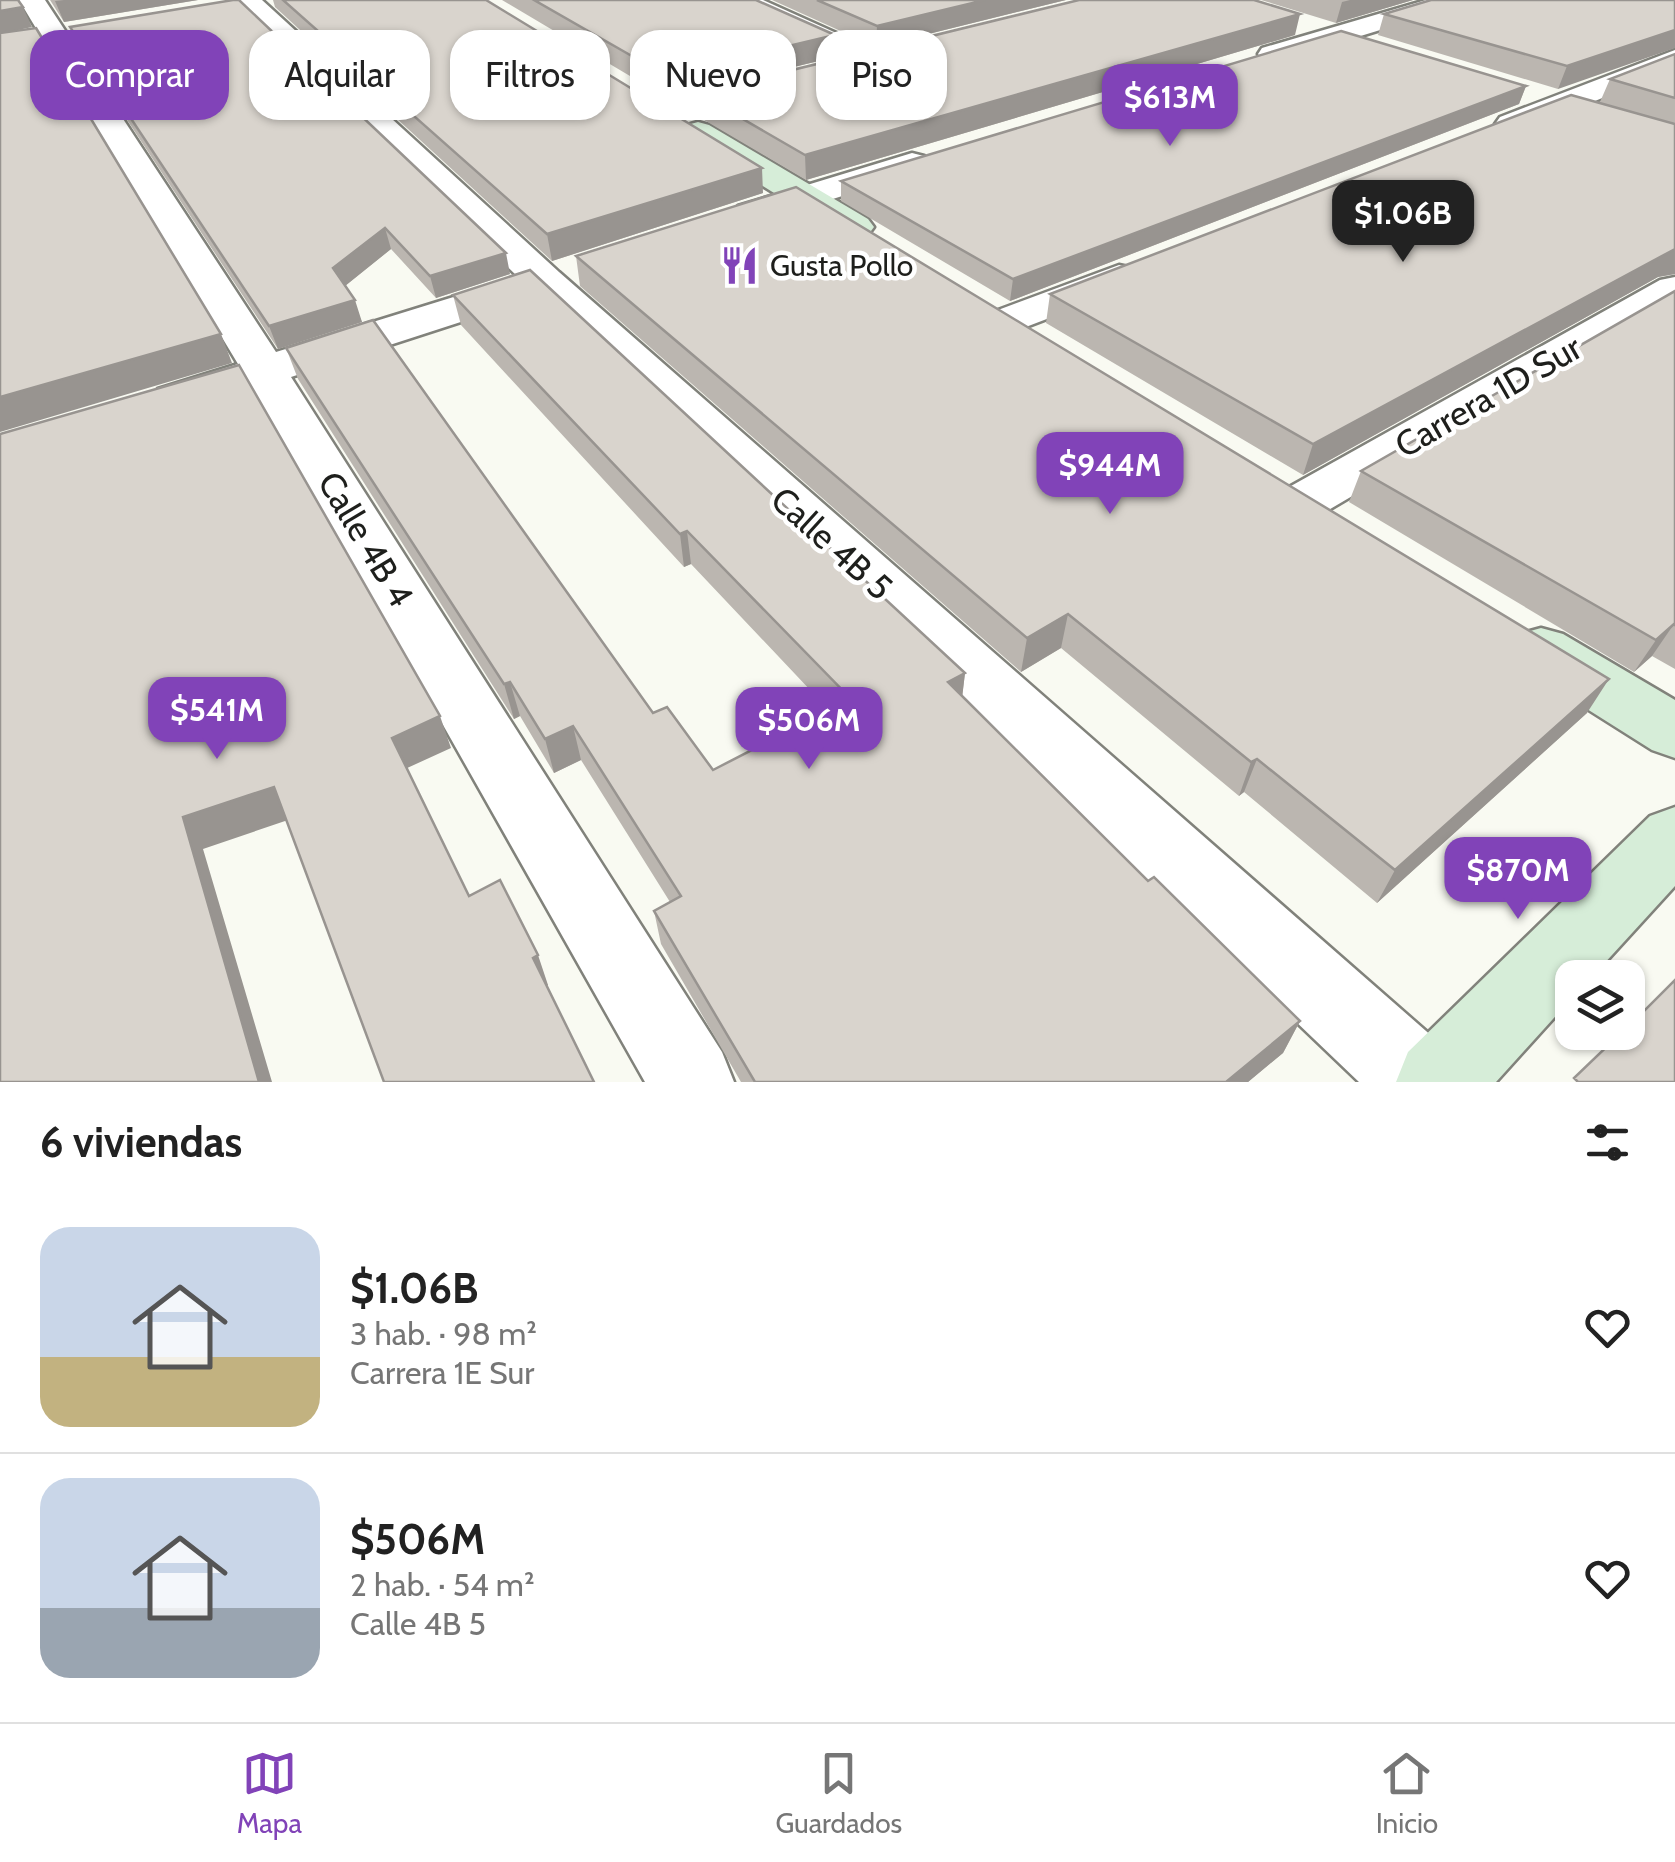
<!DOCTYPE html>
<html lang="es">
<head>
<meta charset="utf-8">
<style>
  :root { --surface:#fff; --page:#f6f6f6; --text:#222; --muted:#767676; --line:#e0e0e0; --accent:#8143b8 }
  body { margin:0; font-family:Cabin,sans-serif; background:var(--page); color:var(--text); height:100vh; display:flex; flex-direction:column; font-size:38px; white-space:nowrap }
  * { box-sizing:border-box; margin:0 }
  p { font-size:32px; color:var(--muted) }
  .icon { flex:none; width:55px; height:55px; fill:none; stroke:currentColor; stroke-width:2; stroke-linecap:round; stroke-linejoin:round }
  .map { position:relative; height:1082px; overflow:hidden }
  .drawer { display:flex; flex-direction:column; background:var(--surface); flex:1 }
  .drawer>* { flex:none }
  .banner { position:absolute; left:30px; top:30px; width:1000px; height:90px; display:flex; gap:20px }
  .controls { position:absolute; left:1555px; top:960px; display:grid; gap:20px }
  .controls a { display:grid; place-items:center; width:90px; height:90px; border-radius:20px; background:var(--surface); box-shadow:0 2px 8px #0004; font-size:50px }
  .price { position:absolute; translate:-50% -85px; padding:0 22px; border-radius:20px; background:var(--accent); color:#fff; font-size:32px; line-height:65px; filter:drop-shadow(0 2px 5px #0008) }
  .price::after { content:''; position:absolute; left:50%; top:60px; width:30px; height:22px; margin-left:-15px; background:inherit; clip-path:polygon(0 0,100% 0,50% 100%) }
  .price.selected { background:#222; color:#fff }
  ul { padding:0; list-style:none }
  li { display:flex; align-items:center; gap:30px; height:250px; padding:0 40px }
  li+li { border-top:2px solid var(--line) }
  li span { display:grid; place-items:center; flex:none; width:280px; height:200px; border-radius:30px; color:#555 }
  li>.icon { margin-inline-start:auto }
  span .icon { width:120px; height:120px; fill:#fffc; stroke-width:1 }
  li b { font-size:42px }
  h2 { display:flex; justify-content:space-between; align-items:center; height:120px; padding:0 40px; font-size:42px }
  .tag { padding:0 35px; border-radius:30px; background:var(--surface); box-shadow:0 2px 8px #0004; font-size:35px; line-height:90px }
  .tag.selected { background:var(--accent); color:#fff }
  .menu { display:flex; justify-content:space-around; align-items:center; height:140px; border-top:2px solid var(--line); background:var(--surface); font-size:28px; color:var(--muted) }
  .menu a { display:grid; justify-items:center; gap:5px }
  .menu .selected { color:var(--accent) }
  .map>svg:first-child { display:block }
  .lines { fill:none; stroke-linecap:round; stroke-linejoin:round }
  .street-casing { stroke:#81827b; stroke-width:5 }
  .secondary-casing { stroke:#81827b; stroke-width:5 }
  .street { fill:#fff; fill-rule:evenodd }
  .secondary { fill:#d6edd8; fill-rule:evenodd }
  .wall { fill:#bbb6b0 }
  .shaded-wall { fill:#989490 }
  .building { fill:#d9d4cd; stroke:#989490; stroke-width:2.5 }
  .labels { text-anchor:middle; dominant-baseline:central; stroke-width:9; stroke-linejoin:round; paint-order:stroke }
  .far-poi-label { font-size:30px; fill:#1e1f1c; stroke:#fff; text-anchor:start }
  .street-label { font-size:35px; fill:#1e1f1c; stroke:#fff }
</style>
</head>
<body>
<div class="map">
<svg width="1675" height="1082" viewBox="0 0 1675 1082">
  <rect width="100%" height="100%" fill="#f9faf2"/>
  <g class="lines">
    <defs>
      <path id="street" d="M19 0H45L276 352 518 277 234 0H262L559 272 1450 1052 1462 1082H1359L538 297 291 377 722 1052 734 1082H645L253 389 175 413 158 409 151 399 158 389 238 364Z
        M729 0H763L883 54 887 60 883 66H863L733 5Z
        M1426 0H1466L1462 5 1282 60H1262L1258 54 1262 48Z
        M1675 50V68L1522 131H1500L1495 124 1500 117Z
        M771 77 782 80 786 86 782 92 665 121 654 119 649 112 654 105Z
        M912 153 924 156 929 163 924 170 751 225 738 222 733 214 738 206Z
        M1119 265 1133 268 1139 277 1133 286 1005 335 990 331 984 322 990 313Z
        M1675 277V306L1320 515 1301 520 1282 515 1275 503 1282 491 1660 280Z"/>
      <path id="secondary" d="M698 122 709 125 868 219 874 227 868 235 855 238 842 235 687 139 682 132 687 125Z
        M1541 628 1563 634 1675 700V758L1652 750 1519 666 1510 650 1519 634Z
        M1675 807V886L1591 978H1572V998L1496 1082H1396L1408 1052 1650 816Z"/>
    </defs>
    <use href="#street" class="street-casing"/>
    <use href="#secondary" class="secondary-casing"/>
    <use href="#street" class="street"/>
    <use href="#secondary" class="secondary"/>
  </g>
  <path class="wall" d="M50 0H198L64 22Z
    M273 0H486L763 193 552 261 275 7Z
    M502 0H756L835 57 667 98Z
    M772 0H1066L876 47Z
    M1261 0H1413L1336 23Z
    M1675 0 1558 89 1378 35 1384 14Z
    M70 27 510 274 436 298 391 249 345 286 362 322 278 349 77 44Z
    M1295 35 806 180 699 117 698 93Z
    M1675 54V274L1658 277 1303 475 1046 323 1050 294 1600 102 1610 79Z
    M1526 86 1519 104 1010 301 841 201V181Z
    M576 256 1587 713 1377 903 1244 792 1239 796 1061 648 1021 672 580 286Z
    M1675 291V669L1652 656 1634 672 1349 502 1361 471Z
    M453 295 965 673 962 697 1148 881 1300 1021 1283 1053 1248 1082H741L661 944 654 911 670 902 581 760 554 773 520 716 514 719 298 379 286 348 653 713 713 770 829 710 691 564 684 567 461 325Z"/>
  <path class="shaded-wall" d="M64 0H198L64 22 55 1Z
    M985 0H1066L876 47 877 26Z
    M1350 0H1413L1336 23 1342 2Z
    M23 7 32 27 0 34V11Z
    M1300 14 1295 35 806 180 805 155Z
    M1675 30V48L1558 89 1567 66Z
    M835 35V57L667 98 665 75Z
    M1526 86 1519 104 1010 301 1013 279Z
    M762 168 763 193 552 261 547 234Z
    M385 228 391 249 340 290 333 268Z
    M1672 249H1675V274L1658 277 1303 475 1313 444Z
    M506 253 510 274 436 298 430 276Z
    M355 300 362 322 278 349 269 326Z
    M221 334 232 363 0 432V397Z
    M687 531 691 564 684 567 680 534Z
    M1068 614 1061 648 1021 672 1027 638Z
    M1674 624 1652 656 1634 672 1656 640Z
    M965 673 961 707 948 682Z
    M1609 679 1587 713 1377 903 1395 870Z
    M510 682 520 716 514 719 504 684Z
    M440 716 451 748 405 769 392 738Z
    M573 726 581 760 554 773 545 739Z
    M1257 759 1244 792 1239 796 1251 762Z
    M274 787 291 819 203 849 272 1082H259L183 817Z
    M538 955 548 985 543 988 533 958Z
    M1300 1021 1283 1053 1248 1082H1226Z"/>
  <path class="building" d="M0 0H18L23 7 0 11Z
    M233 0H239L506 253 430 276 385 228 333 268 355 300 269 326 70 27Z
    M283 0H486L762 168 547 234Z
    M534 0H756L835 35 665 75Z
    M817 0H985L877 26Z
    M1079 0H1254L1300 14 805 155 698 93Z
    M1431 0H1675V30L1567 66 1384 14Z
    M36 28 221 334 0 397V33Z
    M1341 31 1526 86 1013 279 841 181Z
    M1675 54V98L1610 79Z
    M1571 95 1675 124V249L1313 444 1050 294Z
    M796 187 1609 679 1395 870 1257 759 1251 762 1068 614 1027 638 576 256Z
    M530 270 965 673 948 682 1148 881 1154 877 1300 1021 1226 1082H755L654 911 681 896 573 726 545 739 510 682 504 684 286 348 373 320 653 713 667 707 713 770 851 699 687 531 680 534 453 295Z
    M1675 291V625L1674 624 1656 640 1361 471Z
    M239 365 440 716 392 738 469 896 500 880 538 955 533 958 594 1082H384L274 787 183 817 259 1082H0V434Z
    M1675 980V1082H1578L1574 1078 1622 1032H1628V1027Z"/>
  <defs>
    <symbol id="restaurant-bare" viewBox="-9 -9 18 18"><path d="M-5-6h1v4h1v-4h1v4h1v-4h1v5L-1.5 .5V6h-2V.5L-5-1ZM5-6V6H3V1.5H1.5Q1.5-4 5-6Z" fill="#8143b8" stroke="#fff" stroke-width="2.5" paint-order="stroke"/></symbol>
  </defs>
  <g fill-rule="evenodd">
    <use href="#restaurant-bare" x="712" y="238" width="55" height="55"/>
  </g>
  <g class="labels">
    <g class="far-poi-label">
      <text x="770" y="265">Gusta Pollo</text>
    </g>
    <g class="street-label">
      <text transform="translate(1488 396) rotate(-30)">Carrera 1D Sur</text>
      <text transform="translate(366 539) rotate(59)">Calle 4B 4</text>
      <text transform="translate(832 543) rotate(42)">Calle 4B 5</text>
    </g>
  </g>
</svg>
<div class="controls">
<a><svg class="icon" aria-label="layers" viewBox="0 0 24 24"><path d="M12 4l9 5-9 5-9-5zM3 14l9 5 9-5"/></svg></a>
</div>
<b class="price" style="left:1170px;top:149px">$613M</b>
<b class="price selected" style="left:1403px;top:265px">$1.06B</b>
<b class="price" style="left:1110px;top:517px">$944M</b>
<b class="price" style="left:217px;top:762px">$541M</b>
<b class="price" style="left:809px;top:772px">$506M</b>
<b class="price" style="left:1518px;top:922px">$870M</b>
<div class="banner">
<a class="tag selected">Comprar</a>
<a class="tag">Alquilar</a>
<a class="tag">Filtros</a>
<a class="tag">Nuevo</a>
<a class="tag">Piso</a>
</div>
</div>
<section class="drawer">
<h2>6 viviendas<svg class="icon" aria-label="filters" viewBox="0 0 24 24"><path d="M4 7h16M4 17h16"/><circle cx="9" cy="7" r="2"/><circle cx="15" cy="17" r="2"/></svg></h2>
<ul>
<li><span style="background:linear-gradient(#c9d6e8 65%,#c2b280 0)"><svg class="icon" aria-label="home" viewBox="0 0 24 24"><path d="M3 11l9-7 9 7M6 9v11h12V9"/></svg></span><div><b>$1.06B</b><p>3 hab. · 98 m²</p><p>Carrera 1E Sur</p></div><svg class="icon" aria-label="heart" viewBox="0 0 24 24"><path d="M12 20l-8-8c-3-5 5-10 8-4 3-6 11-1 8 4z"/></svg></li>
<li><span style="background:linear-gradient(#c9d6e8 65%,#9aa5b1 0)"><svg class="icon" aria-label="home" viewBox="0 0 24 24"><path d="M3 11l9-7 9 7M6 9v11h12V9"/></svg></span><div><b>$506M</b><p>2 hab. · 54 m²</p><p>Calle 4B 5</p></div><svg class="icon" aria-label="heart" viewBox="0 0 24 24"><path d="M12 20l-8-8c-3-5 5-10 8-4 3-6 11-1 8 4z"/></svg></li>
</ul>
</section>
<nav class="menu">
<a class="selected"><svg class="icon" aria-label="map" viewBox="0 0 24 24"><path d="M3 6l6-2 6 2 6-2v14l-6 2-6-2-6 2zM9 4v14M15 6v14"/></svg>Mapa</a>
<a><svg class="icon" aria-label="saved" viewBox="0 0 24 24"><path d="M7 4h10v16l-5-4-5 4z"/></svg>Guardados</a>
<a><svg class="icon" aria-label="home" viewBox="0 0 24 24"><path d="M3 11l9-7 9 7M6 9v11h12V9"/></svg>Inicio</a>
</nav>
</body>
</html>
